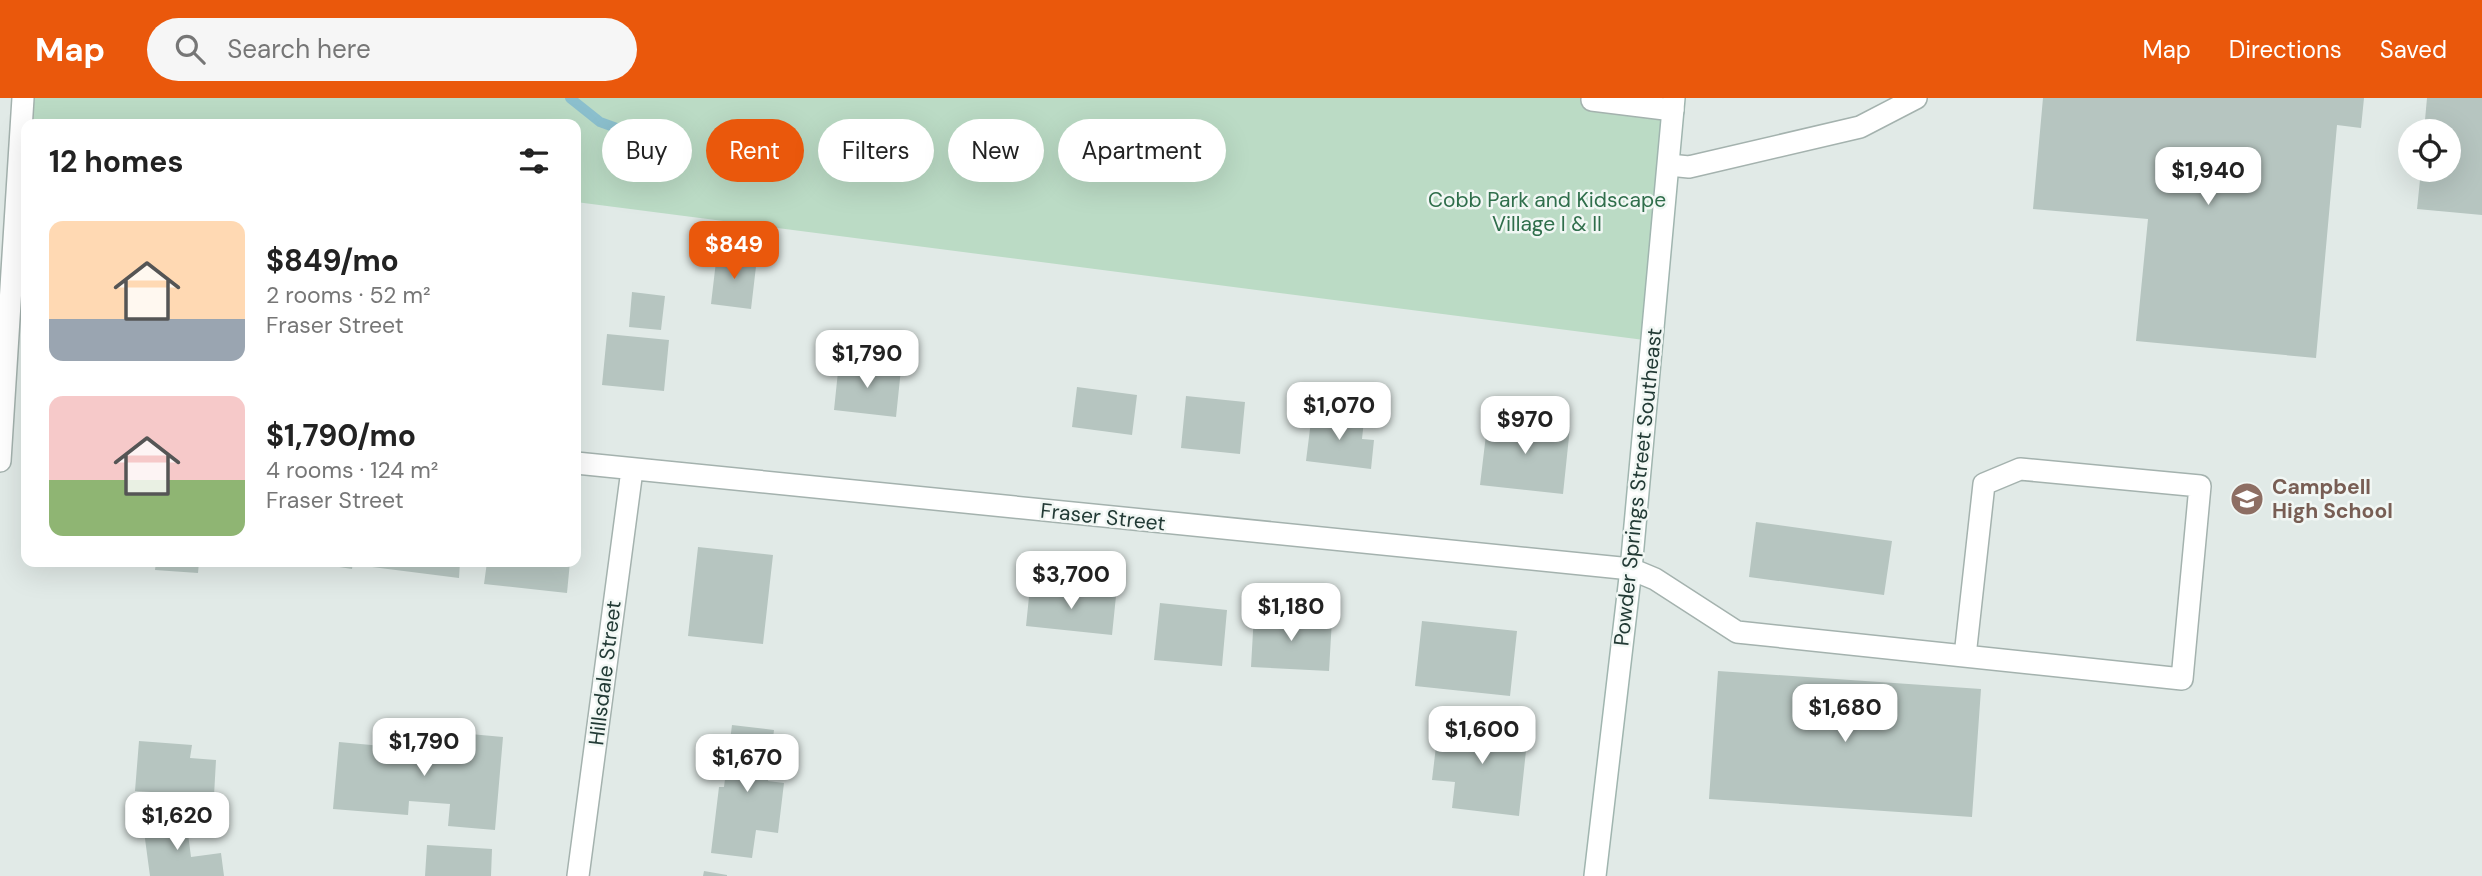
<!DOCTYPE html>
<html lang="en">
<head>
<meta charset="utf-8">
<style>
  :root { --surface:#fff; --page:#f6f6f6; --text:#222; --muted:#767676; --accent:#ea580c }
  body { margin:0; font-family:"DM Sans",sans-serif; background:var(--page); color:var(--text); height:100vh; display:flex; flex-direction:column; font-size:26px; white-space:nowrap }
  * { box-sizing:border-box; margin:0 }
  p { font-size:23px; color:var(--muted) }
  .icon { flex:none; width:38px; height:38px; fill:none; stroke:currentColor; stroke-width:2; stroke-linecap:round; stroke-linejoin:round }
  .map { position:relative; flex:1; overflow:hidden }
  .side { position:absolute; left:21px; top:21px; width:560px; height:448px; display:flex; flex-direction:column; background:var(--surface); border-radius:14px; box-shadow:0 7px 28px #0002 }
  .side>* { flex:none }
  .guide { position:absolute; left:602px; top:21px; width:665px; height:63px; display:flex; gap:14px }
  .controls { position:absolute; left:2398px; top:21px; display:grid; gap:14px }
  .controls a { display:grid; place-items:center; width:63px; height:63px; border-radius:50%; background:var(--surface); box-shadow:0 7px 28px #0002; font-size:35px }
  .price { position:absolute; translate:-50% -60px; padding:0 16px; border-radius:14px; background:#fff; color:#222; font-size:23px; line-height:46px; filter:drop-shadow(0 2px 4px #0008) }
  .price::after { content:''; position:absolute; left:50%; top:42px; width:21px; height:16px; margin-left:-10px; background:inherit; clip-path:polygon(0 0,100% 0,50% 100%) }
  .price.current { background:var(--accent); color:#fff }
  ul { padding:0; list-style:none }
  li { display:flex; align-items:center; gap:21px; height:175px; padding:0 28px }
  li span { display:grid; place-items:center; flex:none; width:196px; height:140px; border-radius:14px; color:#555 }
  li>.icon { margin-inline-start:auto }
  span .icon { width:84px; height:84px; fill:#fffc; stroke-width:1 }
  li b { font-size:30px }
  h2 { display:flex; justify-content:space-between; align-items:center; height:84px; padding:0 28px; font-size:30px }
  .tag { padding:0 24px; border-radius:32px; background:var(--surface); box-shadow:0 7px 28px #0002; font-size:24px; line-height:63px }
  .tag.current { background:var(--accent); color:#fff }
  header { display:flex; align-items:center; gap:42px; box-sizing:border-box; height:98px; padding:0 35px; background:var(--accent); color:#fff }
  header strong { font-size:33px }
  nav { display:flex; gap:38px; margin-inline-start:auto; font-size:24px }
  .search { width:490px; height:63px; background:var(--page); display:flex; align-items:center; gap:18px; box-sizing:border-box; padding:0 24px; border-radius:38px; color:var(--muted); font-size:26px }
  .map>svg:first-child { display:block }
  .green { fill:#bbdbc5 }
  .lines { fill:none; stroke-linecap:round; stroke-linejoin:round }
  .stream { stroke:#8bbfcd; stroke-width:10 }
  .building { fill:#b6c5c0 }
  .lane-casing { stroke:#a4b2ae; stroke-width:24 }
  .street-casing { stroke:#a4b2ae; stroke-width:24 }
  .secondary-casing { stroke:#a0b5af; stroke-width:24 }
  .lane { stroke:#fff; stroke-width:21 }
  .street { stroke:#fff; stroke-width:21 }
  .secondary { stroke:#fff; stroke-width:21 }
  .labels { text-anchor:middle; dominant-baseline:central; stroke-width:5; stroke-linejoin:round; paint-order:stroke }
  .park-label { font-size:21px; fill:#2f6e4b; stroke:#f1f7f4 }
  .street-label { font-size:21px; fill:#223a35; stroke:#f1f7f4 }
  .education-label { font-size:21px; font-weight:bold; fill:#785e54; stroke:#f1f7f4; text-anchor:start }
</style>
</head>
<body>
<header>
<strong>Map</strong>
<div class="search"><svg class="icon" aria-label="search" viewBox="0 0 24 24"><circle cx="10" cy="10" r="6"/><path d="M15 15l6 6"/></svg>Search here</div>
<nav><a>Map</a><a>Directions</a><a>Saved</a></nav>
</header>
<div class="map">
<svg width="2482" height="778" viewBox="0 0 2482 778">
  <rect width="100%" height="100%" fill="#e1eae7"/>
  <path class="green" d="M23 0H1670L1652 243 576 104V26H26Z"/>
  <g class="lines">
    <path class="stream" d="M570 0 600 24 686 55"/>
  </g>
  <path class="building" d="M2043 0H2364L2361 30 2337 27 2316 260 2136 243 2148 121 2033 111Z
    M2427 0H2482V117L2417 111 2421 72H2448V33H2424Z
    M717 155 757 160 751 211 711 206Z
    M632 194 665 198 661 232 629 229Z
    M607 236 669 242 664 293 602 287Z
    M839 264 901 271 896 319 834 312Z
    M1077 289 1137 297 1132 337 1072 329Z
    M1186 298 1245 304 1240 356 1181 350Z
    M1312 315 1364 322 1362 341 1374 342 1371 371 1306 363Z
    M1488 320 1570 329 1563 396 1480 387Z
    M1756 424 1892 443 1884 497 1749 479Z
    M698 449 773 457 763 546 688 538Z
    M156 464H199L198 475 155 472Z
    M307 464H353L352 471Z
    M372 464H460L459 480 372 469Z
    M487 464H570L567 495 484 486Z
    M1030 489 1116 498 1112 537 1026 528Z
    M1160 505 1227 512 1222 568 1154 562Z
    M1254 516 1332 521 1329 573 1251 569Z
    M1422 523 1517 533 1510 598 1415 588Z
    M1718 573 1981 591 1972 719 1709 701Z
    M1439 623 1528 634 1519 718 1452 710 1455 684 1432 682Z
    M732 627 774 632 768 683 784 685 778 735 756 732 752 760 711 755 719 689H724Z
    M437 633 503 639 495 732 448 728 450 706 409 703 408 717 333 711 339 644 436 653Z
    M139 643 192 647 190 660 216 662 214 698 135 693Z
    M186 720 191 759 221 755 224 778H150L143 726Z
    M427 747 492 751 491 778H425Z
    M704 773 727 777V778H703Z"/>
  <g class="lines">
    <defs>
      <path id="lane" d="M1592 2 1673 12
        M1669 67 1689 69 1860 29 1916 0
        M1631 471 1655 481 1737 534 2182 581 2200 388 2020 371 1984 386 1965 558"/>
      <path id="street" d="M0 363 23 0
        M576 365 1631 471
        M578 778 632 372"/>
      <path id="secondary" d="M1595 778 1631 471 1674 0"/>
    </defs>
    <use href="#lane" class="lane-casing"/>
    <use href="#street" class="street-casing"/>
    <use href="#secondary" class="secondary-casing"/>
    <use href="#lane" class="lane"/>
    <use href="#street" class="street"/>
    <use href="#secondary" class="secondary"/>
  </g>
  <defs>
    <symbol id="school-disc" viewBox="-11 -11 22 22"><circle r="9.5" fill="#8d6e63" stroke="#f1f7f4"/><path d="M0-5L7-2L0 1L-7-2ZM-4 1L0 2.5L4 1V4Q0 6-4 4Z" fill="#fff"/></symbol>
  </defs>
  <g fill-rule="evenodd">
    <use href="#school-disc" x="2228" y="382" width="38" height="38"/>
  </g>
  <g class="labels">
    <g class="park-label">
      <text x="1547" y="102">Cobb Park and Kidscape<tspan x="1547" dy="24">Village I &amp; II</tspan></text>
    </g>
    <g class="street-label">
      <text transform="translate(1638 389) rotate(-84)">Powder Springs Street Southeast</text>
      <text transform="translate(1103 419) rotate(6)">Fraser Street</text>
      <text transform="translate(605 575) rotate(-83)">Hillsdale Street</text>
    </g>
    <g class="education-label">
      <text x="2272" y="389">Campbell<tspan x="2272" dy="24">High School</tspan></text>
    </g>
  </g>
</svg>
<div class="controls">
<a><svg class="icon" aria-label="locate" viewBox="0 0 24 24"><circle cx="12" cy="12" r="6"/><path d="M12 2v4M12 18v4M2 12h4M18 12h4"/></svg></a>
</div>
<b class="price" style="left:2208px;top:109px">$1,940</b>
<b class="price current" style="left:734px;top:183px">$849</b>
<b class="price" style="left:867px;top:292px">$1,790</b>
<b class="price" style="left:1339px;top:344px">$1,070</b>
<b class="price" style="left:1525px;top:358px">$970</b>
<b class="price" style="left:1071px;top:513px">$3,700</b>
<b class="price" style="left:1291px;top:545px">$1,180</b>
<b class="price" style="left:1845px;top:646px">$1,680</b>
<b class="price" style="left:1482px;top:668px">$1,600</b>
<b class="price" style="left:424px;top:680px">$1,790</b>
<b class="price" style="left:747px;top:696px">$1,670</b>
<b class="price" style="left:177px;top:754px">$1,620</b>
<div class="guide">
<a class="tag">Buy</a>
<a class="tag current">Rent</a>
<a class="tag">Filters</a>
<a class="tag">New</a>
<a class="tag">Apartment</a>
</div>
<section class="side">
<h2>12 homes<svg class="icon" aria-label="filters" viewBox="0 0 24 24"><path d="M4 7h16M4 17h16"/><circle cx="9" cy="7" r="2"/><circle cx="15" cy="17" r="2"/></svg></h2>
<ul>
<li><span style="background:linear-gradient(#ffd9b3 70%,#9aa5b1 0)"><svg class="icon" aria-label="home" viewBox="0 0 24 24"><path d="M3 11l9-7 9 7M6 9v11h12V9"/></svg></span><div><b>$849/mo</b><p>2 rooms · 52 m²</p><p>Fraser Street</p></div></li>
<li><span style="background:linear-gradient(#f6c9c9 60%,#8fb573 0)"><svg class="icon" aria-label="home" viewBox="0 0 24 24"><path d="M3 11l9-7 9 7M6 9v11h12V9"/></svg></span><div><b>$1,790/mo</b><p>4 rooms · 124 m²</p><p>Fraser Street</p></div></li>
</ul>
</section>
</div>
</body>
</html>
